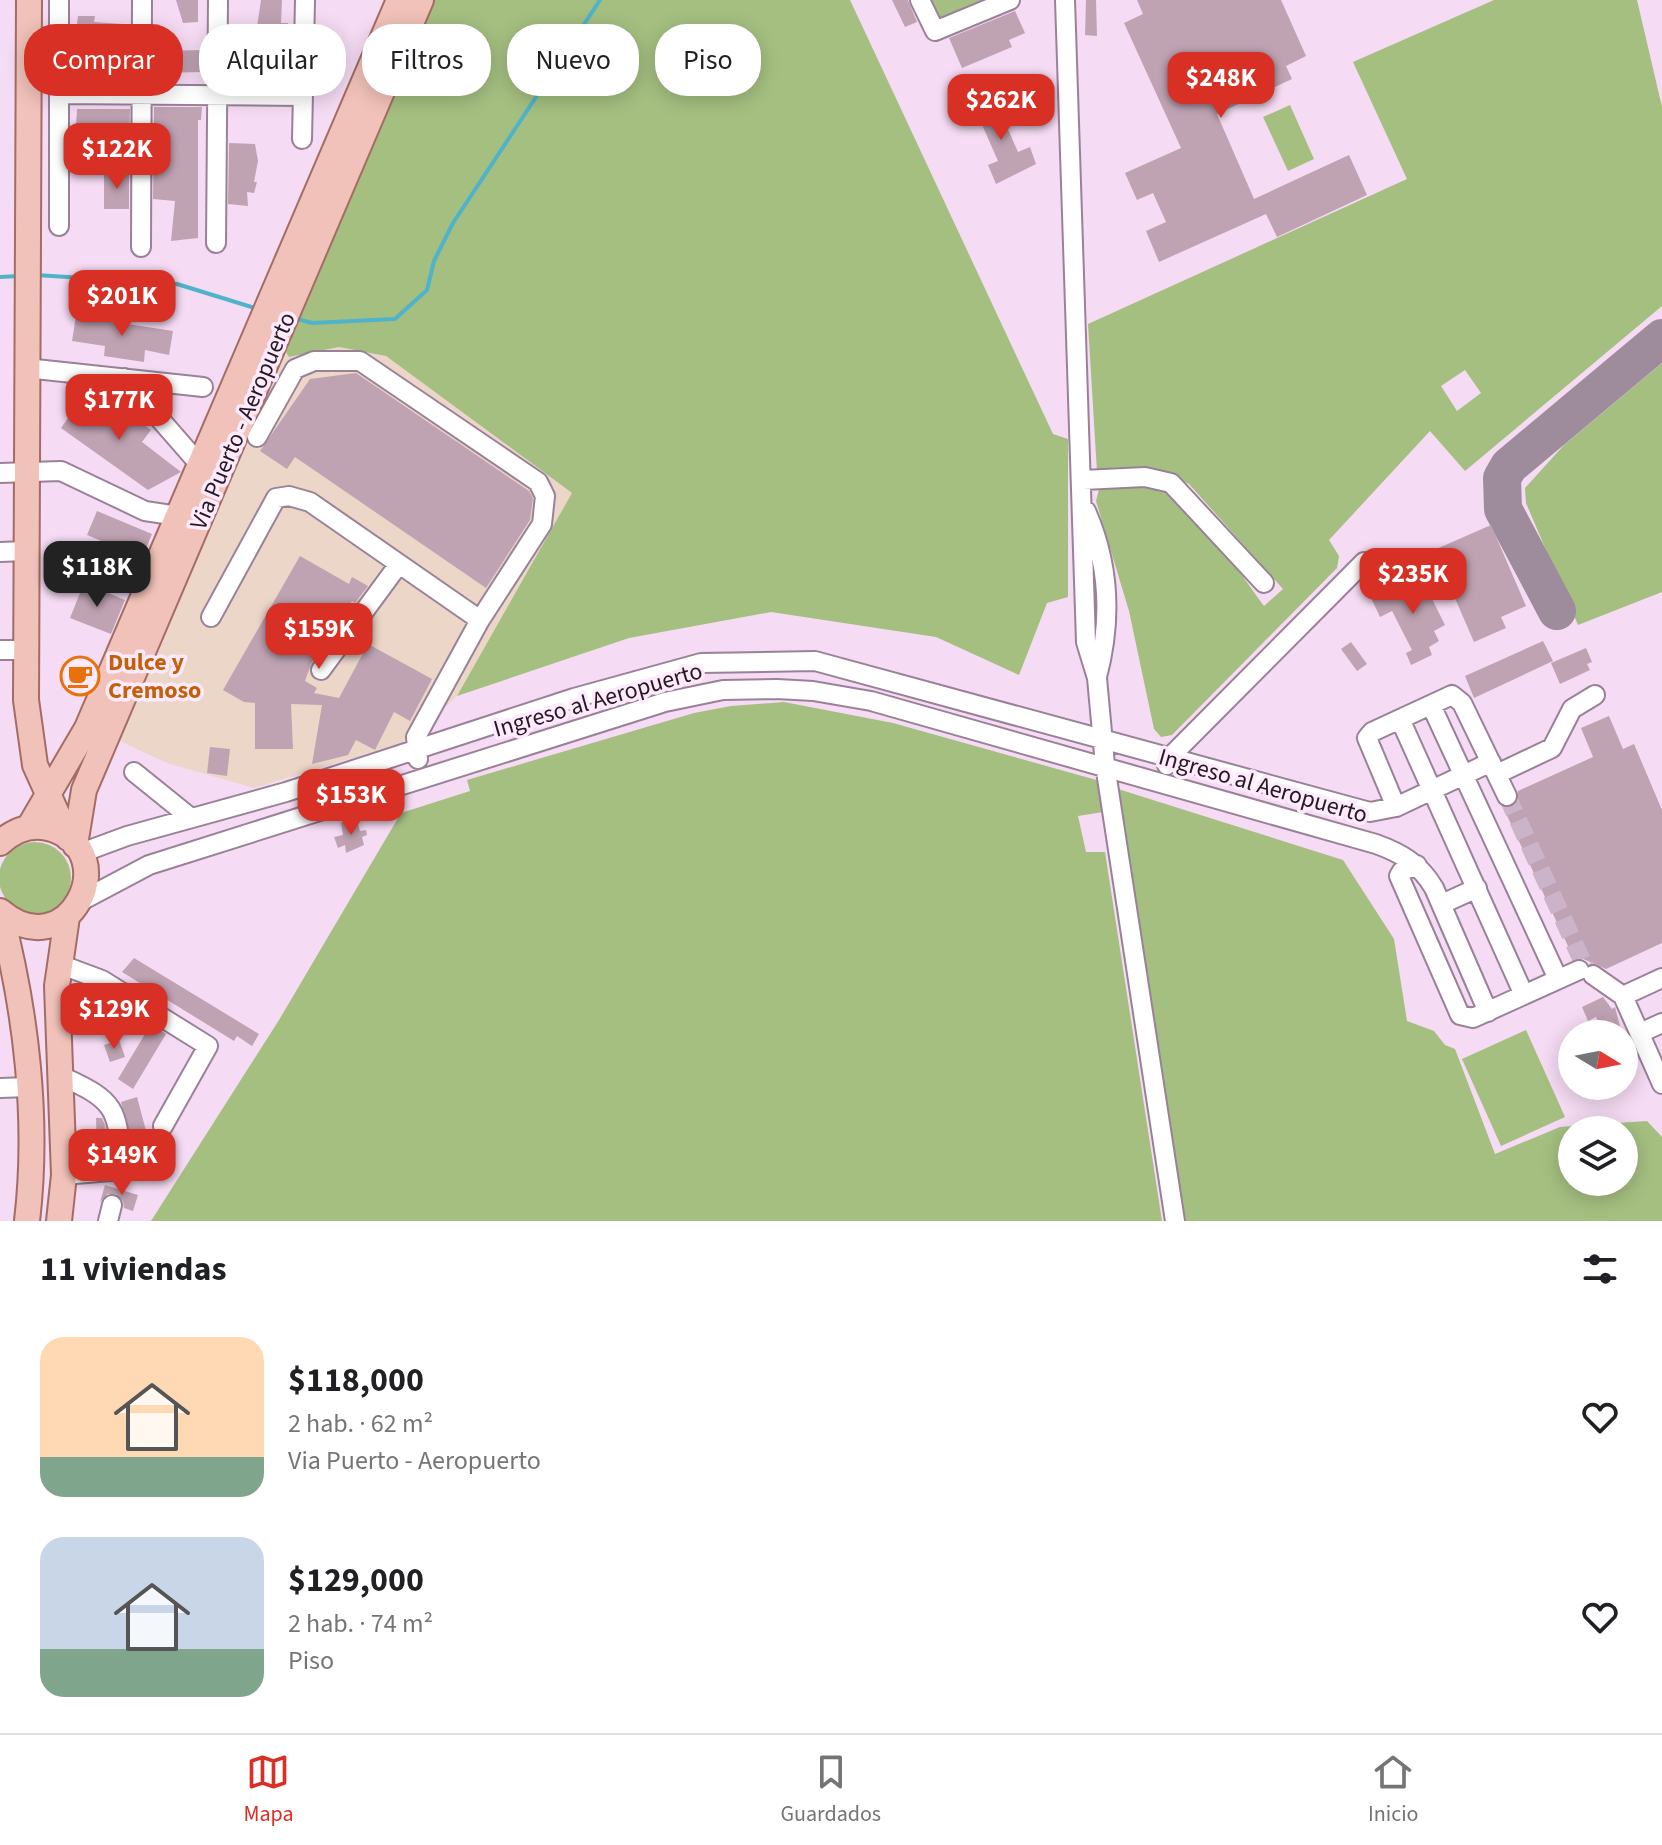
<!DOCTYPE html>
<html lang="es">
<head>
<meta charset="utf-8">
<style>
  :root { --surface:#fff; --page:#f2f2f2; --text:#202124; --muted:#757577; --line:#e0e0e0; --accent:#d93025 }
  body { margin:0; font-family:"Source Sans 3",sans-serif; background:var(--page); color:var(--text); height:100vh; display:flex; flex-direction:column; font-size:30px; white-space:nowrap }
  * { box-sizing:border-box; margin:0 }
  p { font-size:26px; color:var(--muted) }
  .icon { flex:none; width:44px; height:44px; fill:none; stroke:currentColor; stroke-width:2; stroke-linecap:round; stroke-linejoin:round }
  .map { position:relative; height:1221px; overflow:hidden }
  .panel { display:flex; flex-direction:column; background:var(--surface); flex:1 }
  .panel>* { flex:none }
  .top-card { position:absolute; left:24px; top:24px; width:800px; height:72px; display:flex; gap:16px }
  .needle { width:52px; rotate:100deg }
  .controls { position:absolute; left:1558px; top:1020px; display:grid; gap:16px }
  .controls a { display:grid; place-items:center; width:80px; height:80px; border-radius:50%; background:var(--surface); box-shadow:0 4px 20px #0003; font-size:40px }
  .price { position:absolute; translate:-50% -68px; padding:0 18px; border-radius:16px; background:var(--accent); color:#fff; font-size:26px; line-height:52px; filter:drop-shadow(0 2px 4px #0008) }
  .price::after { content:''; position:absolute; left:50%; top:48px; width:24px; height:18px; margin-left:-12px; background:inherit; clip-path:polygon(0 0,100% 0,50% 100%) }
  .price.selected { background:#222; color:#fff }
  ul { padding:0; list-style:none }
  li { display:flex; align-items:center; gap:24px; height:200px; padding:0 40px }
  li span { display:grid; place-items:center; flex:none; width:224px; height:160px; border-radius:24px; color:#555 }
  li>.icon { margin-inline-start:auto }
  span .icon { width:96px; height:96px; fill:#fffc; stroke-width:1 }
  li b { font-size:34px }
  h2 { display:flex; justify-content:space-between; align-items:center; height:96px; padding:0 40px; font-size:34px }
  .tag { padding:0 28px; border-radius:32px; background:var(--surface); box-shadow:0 4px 20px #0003; font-size:28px; line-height:72px }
  .tag.selected { background:var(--accent); color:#fff }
  .tab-bar { display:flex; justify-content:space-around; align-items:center; height:112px; border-top:2px solid var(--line); background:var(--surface); font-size:22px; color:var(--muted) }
  .tab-bar a { display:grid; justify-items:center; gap:4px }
  .tab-bar .selected { color:var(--accent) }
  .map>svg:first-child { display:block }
  .industrial { fill:#ebd6c8 }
  .green { fill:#a5bf81; fill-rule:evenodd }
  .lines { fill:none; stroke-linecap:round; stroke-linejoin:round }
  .stream { stroke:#4fb3c9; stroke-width:4 }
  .taxiway { stroke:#9e8b9c; stroke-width:38 }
  .building { fill:#c0a3b3 }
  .minor-tunnel { stroke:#cbb4c9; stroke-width:18; stroke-dasharray:18 9; stroke-linecap:butt }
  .minor-casing { stroke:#998298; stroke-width:22 }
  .major-casing { stroke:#a36c65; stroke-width:28 }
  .minor { stroke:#fff; stroke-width:18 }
  .major { stroke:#f1c2b9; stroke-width:24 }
  .labels { text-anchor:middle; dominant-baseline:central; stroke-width:7; stroke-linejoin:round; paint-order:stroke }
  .street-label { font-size:24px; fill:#221921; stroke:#ffeafd }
  .food-label { font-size:24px; font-weight:bold; fill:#c56008; stroke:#ffeafd; text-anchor:start }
</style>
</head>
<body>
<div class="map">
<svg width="1662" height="1221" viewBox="0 0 1662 1221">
  <rect width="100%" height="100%" fill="#f5dbf3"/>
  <path class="industrial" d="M339 347 386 356 573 494 457 696 408 741 254 788 167 763 120 741 286 352 289 357 302 356Z"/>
  <path class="green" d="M434 0H850L1053 434 1068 439V597L1047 603 1019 675 936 637 771 612 629 638 457 696 572 493 386 356 339 347 289 357 286 352Z
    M924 0H995L936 27Z
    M1494 0H1637L1662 107V306L1465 471 1430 431 1329 540 1339 556 1337 568 1172 735 1161 737 1154 729 1129 611 1096 501 1099 489C1120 488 1148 481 1167 490 1194 503 1244 579 1264 606L1283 589 1189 484 1163 472H1097L1088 324 1407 179 1353 62ZM1465 370 1481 393 1457 411 1441 386Z
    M1290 105 1314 159 1288 171 1263 117Z
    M1662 363V592L1578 625 1526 503 1525 488 1564 445Z
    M784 702 893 723 1100 781 1103 812 1078 816 1086 852H1105L1162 1221H151L279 1020 401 813 470 791 467 780 694 713 731 706Z
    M1118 789 1343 860 1394 939 1407 1021 1434 1031 1445 1045 1455 1049 1495 1154 1560 1127 1647 1121 1662 1137V1221H1185ZM1572 1130H1624V1182H1572Z
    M-1 878a36 36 0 1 1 72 0a36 36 0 1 1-72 0Z
    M1526 1030 1565 1117 1501 1146 1462 1059Z"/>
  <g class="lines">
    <path class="stream" d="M36 275 177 284 258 309
      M0 277 19 276
      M294 318 312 323 395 319 427 290 434 261 453 223 600 0"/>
    <path class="taxiway" d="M1557 611 1503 509 1502 478 1509 466 1662 338"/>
  </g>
  <path class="building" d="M176 0H198V22L183 23Z
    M261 0H282L281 23H288L290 39 255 40Z
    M892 0H908L917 22 905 27Z
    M1086 0H1096L1097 36 1085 35Z
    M1137 0H1281L1306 56 1286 66 1292 79 1217 114 1254 199 1349 155 1367 195 1277 237 1266 214 1159 262 1146 231 1166 222 1153 193 1137 200 1125 173 1181 148 1124 23 1143 14Z
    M1015 11 1025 33 1009 40 1012 47 962 68 949 38Z
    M78 16H95L94 22 123 24 125 75 112 76 113 68 71 71Z
    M230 38 252 40 254 51 244 50 240 76 229 74Z
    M201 50 202 72 160 73 164 51Z
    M992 93 1018 152 1030 147 1036 164 996 184 988 165 998 161 972 102Z
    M154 107H202L201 120H198V238L171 241 175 201 153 199Z
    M77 109H130L129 151H118L117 130 76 127Z
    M229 143 255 144 258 161 254 182H257L254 193 247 192 248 206 228 204Z
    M129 173V209H104V174Z
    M76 316 173 331 169 355 145 350 144 362 104 356 105 346 72 341Z
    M356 373 529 491 533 498 530 520 486 588 295 457 287 469 260 451 310 379Z
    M86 393 115 414 120 407 151 430 142 442 181 472 148 490 61 428Z
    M97 511 152 534 142 558 87 535Z
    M1491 525 1526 606 1501 617 1506 628 1474 642 1434 550Z
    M300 556 349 584 352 577 368 586 355 603 352 601 311 664 305 681 317 688 314 693 339 698 368 644 432 679 410 721 394 712 375 750 356 740 348 755 312 764 322 705 291 704 293 749H255V703L244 702 223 690Z
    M1420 575 1445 625 1434 631 1439 641 1429 647 1432 655 1411 665 1406 653 1412 650 1392 611 1380 617 1372 600Z
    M84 583 125 600 111 634 70 618Z
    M1543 641 1553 661 1474 698 1465 676Z
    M1351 642 1367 664 1357 671 1341 649Z
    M1586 648 1592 662 1587 664 1590 670 1560 684 1551 663Z
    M1609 716 1623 749 1634 744 1662 810V943L1606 969 1581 958 1574 959 1503 807 1516 803 1518 791 1593 757 1581 728Z
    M210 747 230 749 227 776 207 773Z
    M357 821 360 831 366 830 367 835 362 837 364 845 346 853 345 845 338 848 334 837 343 835 341 823Z
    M134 958 259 1034 252 1046 237 1036 234 1041 122 972Z
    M1603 997 1612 1009 1615 1007 1622 1034H1604L1596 1017 1588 1021 1582 1007Z
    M151 1024 166 1034 133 1089 118 1079Z
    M119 1040 125 1057 110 1062 104 1045Z
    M137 1097 153 1157 142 1162 131 1140 121 1102Z
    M96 1118H102L105 1125 109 1155H97Z
    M105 1185 138 1195 133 1211 124 1208 123 1201 116 1194H108L100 1202Z"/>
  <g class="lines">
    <path class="minor-tunnel" d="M1507 796 1585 967 1593 975"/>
    <defs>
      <path id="minor" d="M59 0V226
        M920 0 935 31 1010 0
        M1065 0 1086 642 1097 678 1105 765 1175 1221
        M59 94 303 96
        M302 139 305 0
        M216 243 218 0
        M141 247 142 0
        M26 368 203 387
        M124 378 200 465
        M257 437 295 369 314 361H360L538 482 545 496 542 524 480 620 416 737 418 759
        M0 473 61 471 145 511 178 516
        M1083 480 1145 477 1171 483 1264 583
        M1086 511C1110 565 1112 620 1097 677
        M0 552 25 551
        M211 617 276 498 289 496 310 502 480 620
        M0 650H24
        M321 670 399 564
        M1431 705 1558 979
        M1400 719 1524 995
        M1167 765 1170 757 1364 562
        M134 772 191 818
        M1497 774 1552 748 1572 709 1595 695
        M1396 807 1367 738 1372 732 1452 695 1462 703 1507 796
        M81 853 127 836 286 792 574 698 701 663 815 661 1370 812 1396 807 1491 762
        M1417 865 1402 871 1399 876 1460 1015 1473 1018 1579 970
        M81 901 149 865 665 702 723 690 777 689 813 691 871 701 1376 844C1401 853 1420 864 1434 888L1488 1012
        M1442 904 1477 888
        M59 964 102 980 208 1046 163 1126
        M1593 975 1623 996 1662 1084
        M1623 996 1662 978
        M1640 1033 1662 1023
        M63 1077C120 1102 117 1112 122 1170L64 1175
        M0 1088 29 1087
        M108 1221 112 1205"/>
      <path id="major" d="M29 0 26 700 35 765 68 838
        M29 827 87 728 399 0
        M0 843C14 830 32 823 52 829 125 853 68 969 0 911
        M75 845 84 790 421 0
        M0 911C26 1010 39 1119 27 1221
        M59 1221 64 1175 57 986 67 917"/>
    </defs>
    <use href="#minor" class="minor-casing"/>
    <use href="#major" class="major-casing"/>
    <use href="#minor" class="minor"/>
    <use href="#major" class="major"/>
  </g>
  <defs>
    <symbol id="cafe-ring" viewBox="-11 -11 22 22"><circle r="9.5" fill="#ffeafd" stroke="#e8710a" stroke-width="1.5"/><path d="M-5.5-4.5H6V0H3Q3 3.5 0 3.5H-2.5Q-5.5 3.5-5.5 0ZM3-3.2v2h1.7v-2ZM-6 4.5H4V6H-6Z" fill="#e8710a"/></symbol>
  </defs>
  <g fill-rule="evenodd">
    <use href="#cafe-ring" x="58" y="654" width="44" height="44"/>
  </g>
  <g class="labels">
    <g class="street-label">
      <text transform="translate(243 421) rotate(-67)">Via Puerto - Aeropuerto</text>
      <text transform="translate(598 700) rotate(-16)">Ingreso al Aeropuerto</text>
      <text transform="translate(1263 786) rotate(16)">Ingreso al Aeropuerto</text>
    </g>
    <g class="food-label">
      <text x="108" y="662">Dulce y<tspan x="108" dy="28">Cremoso</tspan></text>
    </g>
  </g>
</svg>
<div class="controls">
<a><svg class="needle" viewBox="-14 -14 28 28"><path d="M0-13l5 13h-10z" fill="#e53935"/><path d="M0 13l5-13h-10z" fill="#757577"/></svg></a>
<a><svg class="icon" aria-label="layers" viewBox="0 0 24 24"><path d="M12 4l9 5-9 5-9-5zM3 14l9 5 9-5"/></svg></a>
</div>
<b class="price" style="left:1221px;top:120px">$248K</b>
<b class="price" style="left:1001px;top:142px">$262K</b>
<b class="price" style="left:117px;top:191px">$122K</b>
<b class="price" style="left:122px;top:338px">$201K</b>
<b class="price" style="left:119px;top:442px">$177K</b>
<b class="price selected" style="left:97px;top:609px">$118K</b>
<b class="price" style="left:1413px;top:616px">$235K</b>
<b class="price" style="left:319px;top:671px">$159K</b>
<b class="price" style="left:351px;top:837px">$153K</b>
<b class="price" style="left:114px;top:1051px">$129K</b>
<b class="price" style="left:122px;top:1197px">$149K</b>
<div class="top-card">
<a class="tag selected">Comprar</a>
<a class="tag">Alquilar</a>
<a class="tag">Filtros</a>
<a class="tag">Nuevo</a>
<a class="tag">Piso</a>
</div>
</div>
<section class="panel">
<h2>11 viviendas<svg class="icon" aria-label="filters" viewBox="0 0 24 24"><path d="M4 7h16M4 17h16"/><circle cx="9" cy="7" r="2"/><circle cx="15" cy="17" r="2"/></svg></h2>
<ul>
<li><span style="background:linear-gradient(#ffd9b3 75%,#7fa58c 0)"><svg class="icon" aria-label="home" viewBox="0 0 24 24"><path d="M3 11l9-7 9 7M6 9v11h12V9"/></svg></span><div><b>$118,000</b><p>2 hab. · 62 m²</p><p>Via Puerto - Aeropuerto</p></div><svg class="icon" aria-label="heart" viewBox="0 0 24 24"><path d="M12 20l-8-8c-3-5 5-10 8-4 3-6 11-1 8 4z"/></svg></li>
<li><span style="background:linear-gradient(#c9d6e8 70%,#7fa58c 0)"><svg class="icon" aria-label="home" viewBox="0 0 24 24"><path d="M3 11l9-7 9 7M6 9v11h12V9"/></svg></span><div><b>$129,000</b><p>2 hab. · 74 m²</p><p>Piso</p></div><svg class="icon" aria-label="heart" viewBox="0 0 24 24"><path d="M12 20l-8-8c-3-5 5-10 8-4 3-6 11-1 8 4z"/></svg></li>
</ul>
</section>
<nav class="tab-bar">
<a class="selected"><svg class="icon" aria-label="map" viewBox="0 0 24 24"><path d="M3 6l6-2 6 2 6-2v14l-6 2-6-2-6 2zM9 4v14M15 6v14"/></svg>Mapa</a>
<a><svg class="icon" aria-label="saved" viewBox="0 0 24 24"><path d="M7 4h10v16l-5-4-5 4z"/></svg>Guardados</a>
<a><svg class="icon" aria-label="home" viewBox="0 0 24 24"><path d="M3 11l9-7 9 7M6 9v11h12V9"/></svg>Inicio</a>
</nav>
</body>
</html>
